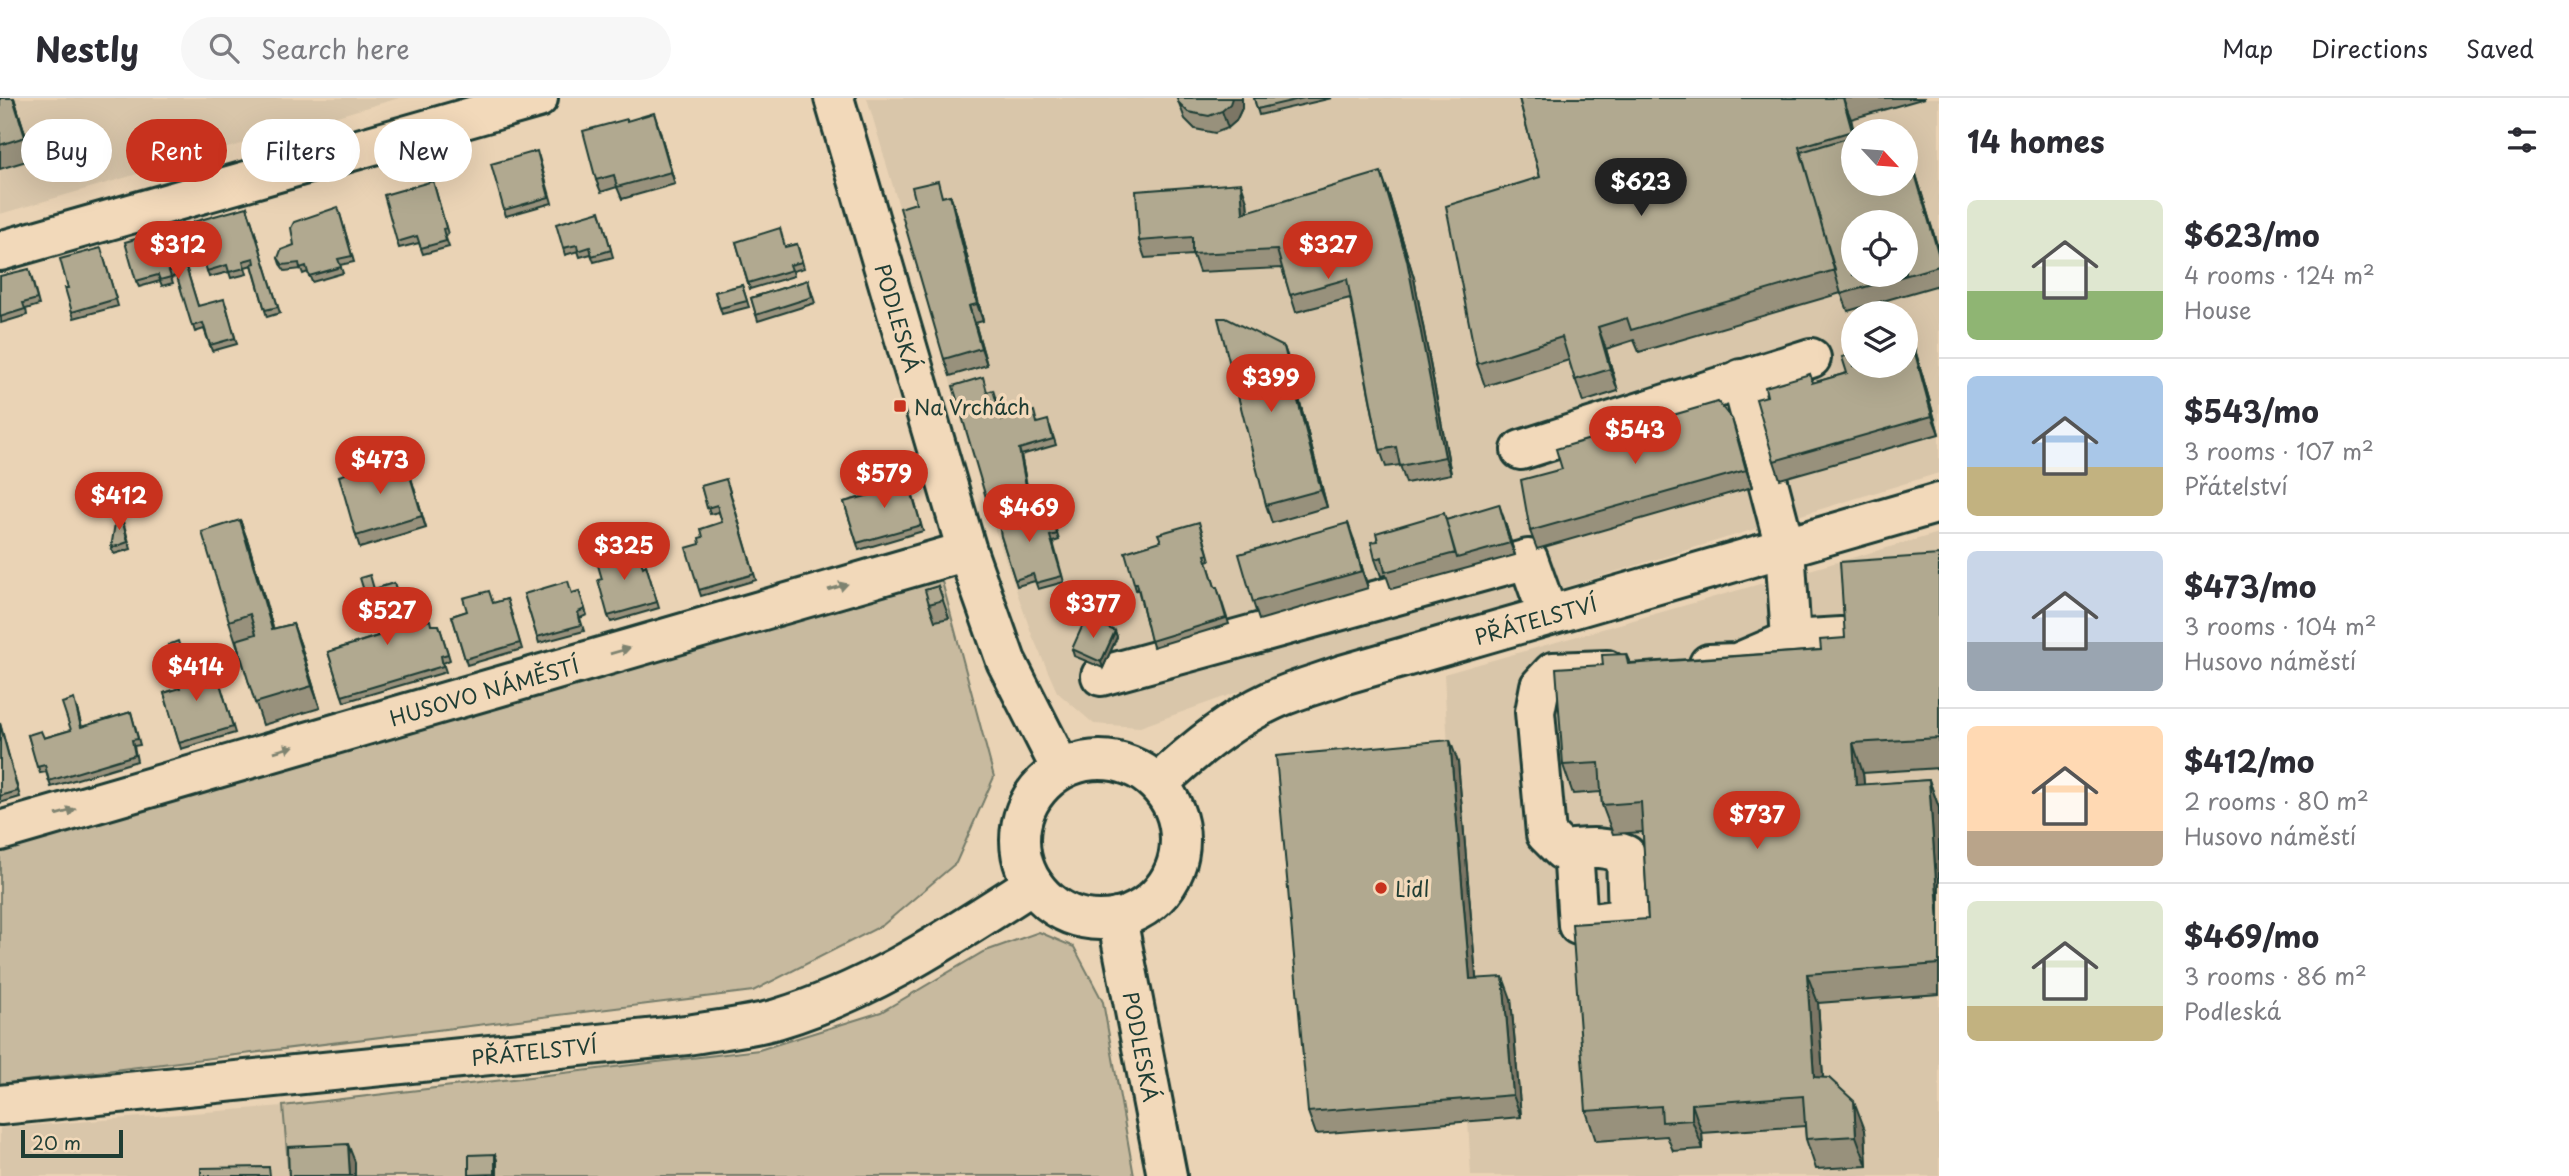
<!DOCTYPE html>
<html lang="en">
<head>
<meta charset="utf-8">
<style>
  :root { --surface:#fff; --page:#f7f7f7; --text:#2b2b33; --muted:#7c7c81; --line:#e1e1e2; --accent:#c8321e }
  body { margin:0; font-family:"Playpen Sans",sans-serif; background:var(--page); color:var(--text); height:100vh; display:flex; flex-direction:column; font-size:26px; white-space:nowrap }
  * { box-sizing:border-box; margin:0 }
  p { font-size:23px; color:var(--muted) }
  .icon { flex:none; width:38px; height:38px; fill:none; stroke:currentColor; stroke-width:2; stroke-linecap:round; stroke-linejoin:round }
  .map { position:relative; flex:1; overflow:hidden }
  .details { display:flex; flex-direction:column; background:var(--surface); width:630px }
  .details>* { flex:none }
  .banner { position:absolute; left:21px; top:21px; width:665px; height:63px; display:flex; gap:14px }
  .needle { width:46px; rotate:116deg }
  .buttons { position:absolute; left:1841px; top:21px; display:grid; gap:14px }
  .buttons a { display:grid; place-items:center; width:77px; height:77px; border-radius:50%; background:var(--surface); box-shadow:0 7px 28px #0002; font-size:35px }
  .scale { position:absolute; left:21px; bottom:18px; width:102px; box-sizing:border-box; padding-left:7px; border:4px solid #1f3d34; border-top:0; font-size:19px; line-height:24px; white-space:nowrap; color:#1f3d34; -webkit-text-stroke:5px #f2d9ba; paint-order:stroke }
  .price { position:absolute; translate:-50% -60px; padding:0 16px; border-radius:24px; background:var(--accent); color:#fff; font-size:23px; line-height:46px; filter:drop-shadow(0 2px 4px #0008) }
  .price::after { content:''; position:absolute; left:50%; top:42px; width:21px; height:16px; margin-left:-10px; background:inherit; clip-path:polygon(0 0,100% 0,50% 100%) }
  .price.active { background:#222; color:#fff }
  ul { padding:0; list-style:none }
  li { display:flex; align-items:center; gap:21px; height:175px; padding:0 28px }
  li+li { border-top:2px solid var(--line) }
  li span { display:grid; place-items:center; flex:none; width:196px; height:140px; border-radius:10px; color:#555 }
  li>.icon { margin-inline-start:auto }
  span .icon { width:84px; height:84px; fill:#fffc; stroke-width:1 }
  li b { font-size:30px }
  h2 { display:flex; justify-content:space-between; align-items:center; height:84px; padding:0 28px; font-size:30px }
  .tag { padding:0 24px; border-radius:32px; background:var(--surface); box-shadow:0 7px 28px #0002; font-size:24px; line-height:63px }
  .tag.active { background:var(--accent); color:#fff }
  header { display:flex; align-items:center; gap:42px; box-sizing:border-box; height:98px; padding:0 35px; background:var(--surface); border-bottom:2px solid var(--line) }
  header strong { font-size:33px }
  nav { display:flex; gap:38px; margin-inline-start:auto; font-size:24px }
  .search { width:490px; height:63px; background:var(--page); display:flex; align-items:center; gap:18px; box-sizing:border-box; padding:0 24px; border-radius:38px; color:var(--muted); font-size:26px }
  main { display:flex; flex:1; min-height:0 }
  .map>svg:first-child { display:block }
  .built { fill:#d9c6aa; fill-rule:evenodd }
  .green { fill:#c8ba9f; stroke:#747c6a; stroke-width:2 }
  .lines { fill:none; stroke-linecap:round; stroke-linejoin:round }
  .minor-casing { stroke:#1f3d34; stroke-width:44 }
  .major-casing { stroke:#1f3d34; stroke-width:44 }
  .minor { stroke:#f2d9ba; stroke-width:38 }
  .major { stroke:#f2d9ba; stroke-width:38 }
  .wall { fill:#98917c; stroke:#1f3d34; stroke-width:2 }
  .shaded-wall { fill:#7c7665; stroke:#1f3d34; stroke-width:2 }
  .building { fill:#b1a990; stroke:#1f3d34; stroke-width:2; fill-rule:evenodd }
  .oneway { fill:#7e8370 }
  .poi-dot { fill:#c8321e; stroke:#f2d9ba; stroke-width:2.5 }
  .labels { text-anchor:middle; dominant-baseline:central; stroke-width:7; stroke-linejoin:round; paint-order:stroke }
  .street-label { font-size:21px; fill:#1f3d34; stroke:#f2d9ba }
  .poi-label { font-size:21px; fill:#1f3d34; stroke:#f2d9ba; text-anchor:start }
</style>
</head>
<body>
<header>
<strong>Nestly</strong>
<div class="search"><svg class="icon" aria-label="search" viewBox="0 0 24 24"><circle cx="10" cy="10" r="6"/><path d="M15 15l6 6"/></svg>Search here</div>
<nav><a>Map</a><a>Directions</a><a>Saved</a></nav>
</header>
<main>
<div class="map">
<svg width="1939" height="1078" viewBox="0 0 1939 1078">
  <rect width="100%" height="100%" fill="#ead3b5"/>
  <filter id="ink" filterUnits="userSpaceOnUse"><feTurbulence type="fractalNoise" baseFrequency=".0143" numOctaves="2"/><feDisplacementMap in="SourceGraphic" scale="14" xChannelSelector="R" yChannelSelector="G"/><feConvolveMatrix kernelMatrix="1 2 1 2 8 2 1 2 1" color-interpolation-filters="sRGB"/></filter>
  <g filter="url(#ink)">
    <path class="built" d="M0 0H399L0 116Z
      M867 0H1939V375L1415 535 1266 584 1140 629 1094 626 1057 594 1032 537 989 415ZM1853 33H1906V86H1853ZM1853 124H1906V177H1853ZM1853 215H1906V268H1853Z
      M1939 435V1078H1471L1444 576Z
      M283 1008 289 1078H0V1030Z"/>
    <path class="green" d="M940 476 994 679 956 765 883 827 753 893 0 986V752Z
      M1039 834 1074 849 1103 904 1134 1078H289L283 1008 759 952 881 914 983 854Z"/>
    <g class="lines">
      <defs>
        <g id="minor">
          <path d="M0 153 538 0"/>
          <path d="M1741 281 1785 449 1791 542"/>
          <path d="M1521 352 1811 260"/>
          <path d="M1709 566 1737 565 1791 542 1841 539"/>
          <path d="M1101 578 1528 461 1548 517"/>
          <path id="s1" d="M0 733 967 453"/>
          <path d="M1573 751 1578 827 1628 820 1626 757C1603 747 1587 750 1562 752L1546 736 1535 614 1540 588 1553 574 1607 572"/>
          <path id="s2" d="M1117 820 1167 1078"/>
        </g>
        <g id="major">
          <path id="s3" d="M834 0 967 453 1006 563 1061 671"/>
          <circle cx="1100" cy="742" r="80"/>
          <path id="s4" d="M1158 686C1191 654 1228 623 1271 603 1293 592 1319 586 1342 577L1939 405"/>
          <path id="s5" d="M0 1007 687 937C716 932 748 929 777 921 871 893 952 838 1033 786"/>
        </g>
      </defs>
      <use href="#minor" class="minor-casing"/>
      <use href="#major" class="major-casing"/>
      <use href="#minor" class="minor"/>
      <use href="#major" class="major"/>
    </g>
    <path class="wall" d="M0 0H14L33 61 0 71Z
      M1177 0H1242V10L1236 23 1228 30 1215 35 1195 31 1185 21Z
      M1254 0H1332L1259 17Z
      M1519 0H1925L1851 21 1853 33V86H1906V43L1939 154V187L1848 213 1841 195 1639 254 1634 242 1606 251 1618 293 1583 304 1569 262 1485 288 1477 266 1540 79Z
      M627 23 658 27 675 86 622 101 617 89 601 94 596 82Z
      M539 59 552 105 506 118 504 112Z
      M433 83 448 136 445 137 449 149 423 156 419 145 399 150 397 144Z
      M1387 91 1414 180 1451 376 1406 385 1400 367 1386 369 1380 352 1350 200 1296 214 1282 170 1199 174 1193 157 1145 160 1139 143 1247 103 1248 114Z
      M950 97 956 114 983 223 975 225 987 267 950 278 944 261 943 99Z
      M247 109 280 215 267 219 252 167 245 169 247 176 231 180 229 174 209 179 207 173Z
      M340 116 354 164 340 167 343 175 312 184 308 174 303 176 301 171 285 173 280 166 278 160Z
      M602 120 613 159 594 164 591 156 580 159 578 153 565 157 563 150Z
      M174 130 198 208 226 207 237 246 212 253 204 231 195 234 177 178 171 179 173 185 162 188 160 183 139 189 136 183Z
      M736 144 786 149 797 146 804 170 793 173 794 178 750 191Z
      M103 157 118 208 74 220 72 214 68 190Z
      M31 177 39 207 26 211 27 217 1 225 0 178Z
      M808 182 815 205 758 223 751 200Z
      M742 187 749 209 722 216 715 194Z
      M1910 234 1939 336 1780 381 1774 363 1767 298 1810 276 1813 285 1847 275 1853 256Z
      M1284 249 1290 266 1327 409 1272 425 1266 407Z
      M988 294 1002 322 1037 325 1050 328 1056 347 1021 357 1029 399 989 409 987 403Z
      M1738 339 1752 389 1537 451 1530 433Z
      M408 370 426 430 360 450 356 438Z
      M908 381 923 433 859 452 844 404 870 397Z
      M728 387 756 482 701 498 699 492 703 439 722 424 719 414 710 416 701 388Z
      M120 413 131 451 114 456 111 450Z
      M1503 418 1515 457 1391 491 1386 477 1381 478 1375 461 1378 443 1447 422Z
      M240 422 248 444 273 531 293 526 301 548 320 610 263 627 229 523Z
      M1055 429 1059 442 1053 444 1064 484 1038 491 1035 483 1017 488 1001 438Z
      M1201 430 1210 462 1207 463 1215 489 1219 495 1229 526 1153 549 1138 491 1136 492 1134 485Z
      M1354 442 1368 490 1259 522 1253 504Z
      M1939 457V670L1863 675 1864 687 1929 682 1939 710V896L1818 905 1823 980 1865 1032 1867 1068 1816 1071 1806 1041 1805 1028 1702 1035 1703 1051 1673 1053 1667 1038 1596 1043 1586 1013 1648 821 1643 734 1613 736 1602 707 1601 694 1573 696 1563 667 1603 567 1626 556 1630 565 1821 552 1845 540Z
      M625 462 643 469 646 467 659 510 611 524 608 518 602 481Z
      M394 485 406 521 386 527 388 535 431 527H439L450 562 443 565 446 574 344 604 328 554 378 538 375 491Z
      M938 488 949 520 935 523 929 506Z
      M579 493 587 517 580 520 584 533 539 545 524 496 572 495Z
      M507 501 522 551 467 567 452 518Z
      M1115 533 1117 539 1103 570 1074 558 1072 551Z
      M218 579 235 635 181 651 164 595Z
      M76 607 82 629 131 614 140 647 134 648 137 663 51 689 46 674 40 675 28 637 44 640 71 632Z
      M0 625 20 699 0 705Z
      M1458 664 1476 880 1511 901 1521 1019 1316 1036 1308 1014Z"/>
    <path class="shaded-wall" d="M13 0H14L33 61 25 39Z
      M1232 0H1242V10L1236 23 1228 30 1222 13Z
      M1843 0 1851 21 1854 33 1853 37Z
      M654 15 658 27 675 86 671 74Z
      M1906 43 1939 154V158L1906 45Z
      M1381 74 1387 91 1414 180 1451 376 1445 359Z
      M1241 85 1247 103 1249 133 1243 115Z
      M950 97 956 114 983 223 977 206Z
      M969 208 975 225 987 267 981 250Z
      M1906 221 1910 234 1939 336 1932 318Z
      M1598 229 1606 251 1618 293 1610 271Z
      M1284 249 1290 266 1327 409 1321 392Z
      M1732 321 1738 339 1752 389 1746 372Z
      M1019 351 1021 357 1029 399 1027 393Z
      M404 358 408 370 426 430 422 418Z
      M1499 406 1503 418 1515 457 1510 445Z
      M240 422 248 444 280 553 272 531Z
      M1348 425 1354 442 1368 490 1362 473Z
      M293 526 301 548 320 610 312 588Z
      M1115 533 1117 539 1103 570 1101 564Z
      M1450 642 1458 664 1478 903 1470 881Z
      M1853 645 1863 675 1867 717 1856 687Z
      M1929 682 1939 710V826Z
      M1807 876 1818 905 1825 1008 1814 979Z
      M1503 879 1511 901 1521 1019 1513 997Z
      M1854 1003 1865 1032 1867 1068 1856 1038Z
      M1692 1006 1702 1035 1703 1051 1692 1022Z
      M348 1046 355 1064V1078H350Z
      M495 1056 497 1062V1078H496L495 1076Z"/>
    <path class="building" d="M0 0H13L25 39 0 47Z
      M1177 0H1232L1230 6 1222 13 1209 18 1188 14 1178 4Z
      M1254 0H1304L1257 11Z
      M1519 0H1843L1852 33 1799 49 1835 172 1631 232 1627 220 1598 229 1610 271 1575 282 1562 239 1477 266 1446 108 1540 79Z
      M654 15 671 74 617 89 614 77 596 82 583 33 627 21V23Z
      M1879 29 1880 32 1877 33H1864Z
      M1851 39 1852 46 1853 45V86H1906V45L1939 158V168L1841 196 1801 54ZM1853 124H1906V177H1853Z
      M537 53 549 99 504 112 491 66Z
      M1381 74 1407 162 1445 359 1400 368 1396 349 1380 352 1347 181 1290 197 1277 152 1192 156V139L1139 143 1136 93 1241 85 1243 115Z
      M433 83 446 130 443 131 446 143 421 150 417 138 397 144 384 97Z
      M938 83 942 99 950 97 977 206 969 208 981 250 944 261 900 110 916 105 912 89Z
      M247 109 278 209 265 212 252 166 255 165 254 160 243 163 245 170 229 174 227 167 207 173 193 124Z
      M338 109 352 158 338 161 341 169 309 178 306 168 300 170 299 165 283 167 278 160 281 152 294 147 291 130 294 124Z
      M600 113 611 152 592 158 590 149 578 153 577 147 563 150 556 126Z
      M174 130 198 208 224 201 235 240 210 247 203 225 192 228 175 172 169 173 171 179 160 182 158 177 136 183 125 144Z
      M780 130 785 149 797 146 802 164 790 167 792 172 748 185 736 144Z
      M101 150 116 201 72 214 65 190H68L60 161Z
      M29 171 37 201 23 205 25 211 0 219V178Z
      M808 182 812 199 756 217 751 200Z
      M742 187 747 203 720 210 715 194Z
      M1218 220H1226L1284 249 1321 392 1266 407Z
      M1906 222 1932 318 1774 363 1756 301 1767 298 1765 289 1810 276 1812 285 1847 275 1842 259 1853 256V268H1906Z
      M983 279 987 294 993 292 1002 322 1034 313 1037 325 1048 322 1053 341 1019 351 1027 393 987 403 953 288Z
      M1718 304 1732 321 1746 372 1530 433 1521 382 1562 371 1556 351Z
      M404 358 422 418 356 438 339 378Z
      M906 375 921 427 857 445 844 404 870 397 868 387Z
      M726 381 754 476 699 492 686 450 700 446 699 440 703 439 701 431 722 424 717 407 707 410 701 388Z
      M1041 405 1048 431 1055 429 1057 436 1050 438 1062 478 1036 485 1033 476 1015 482 1001 438 997 417Z
      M1499 406 1510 445 1457 460 1446 422Z
      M118 407 128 444 111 450Z
      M1444 415 1455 455 1385 474 1382 459 1375 461 1371 444 1378 443 1376 435Z
      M240 422 272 531 293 526 312 588 255 605 236 542 256 536 250 516 229 523 202 434Z
      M1199 424 1208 456 1205 457 1215 489H1217L1226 520 1151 543 1137 485H1134L1125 454 1161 443 1158 436Z
      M1348 425 1362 473 1253 504 1239 456Z
      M621 449 625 462 639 458 643 469 646 467 657 504 608 518 598 482 602 481 595 457Z
      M1939 457V640L1853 645 1856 687 1929 682 1939 826V866L1807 876 1814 979 1829 980 1854 1003 1856 1038 1806 1041 1803 998 1692 1006V1022L1662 1024 1661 1008 1586 1013 1572 826 1648 821 1641 704 1602 707 1599 665 1563 667 1556 570 1603 567 1602 557 1626 556 1628 566 1821 552 1820 542 1845 540 1840 464Z
      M370 477 374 491 394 485 404 515 384 521 387 535 430 522 431 527H439L448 556 441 558 443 568 342 598 328 554 378 538 360 480Z
      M568 483 572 496 579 493 585 511 578 514 581 527 537 539 524 496Z
      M938 488 943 502 929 506 925 492Z
      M489 493 493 505 507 501 520 545 465 561 452 518 467 513 463 500Z
      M1086 520 1115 533 1101 564 1072 551Z
      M178 543 192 587 218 579 233 629 179 645 164 595 180 590 168 547Z
      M74 601 81 629 131 614 138 641 132 642 135 657 49 683 45 667 37 669 28 637 41 633 44 640 71 632 62 605Z
      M0 626 18 693 0 698Z
      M1450 642 1470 881 1503 879 1513 997 1308 1014 1276 658Z
      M348 1046 350 1078H289L288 1049Z
      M495 1056V1076L469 1077V1057Z
      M269 1069 270 1078H201V1070Z"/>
    <defs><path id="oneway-solid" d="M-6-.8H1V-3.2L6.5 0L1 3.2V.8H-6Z" transform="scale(1.75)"/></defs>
    <g class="oneway">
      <use href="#oneway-solid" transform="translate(838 489) rotate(-16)"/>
      <use href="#oneway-solid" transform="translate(620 553) rotate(-16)"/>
      <use href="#oneway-solid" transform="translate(284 651) rotate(-16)"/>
      <use href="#oneway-solid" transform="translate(66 714) rotate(-16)"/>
    </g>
  </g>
  <g class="poi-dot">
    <rect x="893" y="301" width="14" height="14" rx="3.5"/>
    <circle cx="1381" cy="790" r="7"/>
  </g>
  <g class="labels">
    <g class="street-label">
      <text stroke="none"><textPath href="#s3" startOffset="229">PODLESKÁ</textPath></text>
      <text stroke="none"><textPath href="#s4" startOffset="418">PŘÁTELSTVÍ</textPath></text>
      <text stroke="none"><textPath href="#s1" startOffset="504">HUSOVO NÁMĚSTÍ</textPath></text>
      <text stroke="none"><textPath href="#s2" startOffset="131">PODLESKÁ</textPath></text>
      <text stroke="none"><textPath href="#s5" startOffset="537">PŘÁTELSTVÍ</textPath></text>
    </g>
    <g class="poi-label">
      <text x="914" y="308">Na Vrchách</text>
      <text x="1395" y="790">Lidl</text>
    </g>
  </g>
</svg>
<div class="buttons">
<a><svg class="needle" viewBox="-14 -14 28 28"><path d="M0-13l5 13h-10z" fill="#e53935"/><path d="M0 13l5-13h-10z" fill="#7c7c81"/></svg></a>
<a><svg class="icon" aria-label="locate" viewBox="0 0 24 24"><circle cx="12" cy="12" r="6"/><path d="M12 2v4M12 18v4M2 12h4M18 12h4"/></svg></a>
<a><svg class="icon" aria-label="layers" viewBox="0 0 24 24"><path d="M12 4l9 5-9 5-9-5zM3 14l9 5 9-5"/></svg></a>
</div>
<div class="scale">20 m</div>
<b class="price active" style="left:1641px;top:120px">$623</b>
<b class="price" style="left:178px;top:183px">$312</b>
<b class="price" style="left:1328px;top:183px">$327</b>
<b class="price" style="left:1271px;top:316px">$399</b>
<b class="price" style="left:1635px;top:368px">$543</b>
<b class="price" style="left:380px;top:398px">$473</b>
<b class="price" style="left:884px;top:412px">$579</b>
<b class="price" style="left:119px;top:434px">$412</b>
<b class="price" style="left:1029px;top:446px">$469</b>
<b class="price" style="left:624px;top:484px">$325</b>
<b class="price" style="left:1093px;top:542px">$377</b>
<b class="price" style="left:387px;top:549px">$527</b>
<b class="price" style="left:196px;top:605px">$414</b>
<b class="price" style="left:1757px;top:753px">$737</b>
<div class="banner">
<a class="tag">Buy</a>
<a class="tag active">Rent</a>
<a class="tag">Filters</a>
<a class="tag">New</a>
</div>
</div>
<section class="details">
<h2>14 homes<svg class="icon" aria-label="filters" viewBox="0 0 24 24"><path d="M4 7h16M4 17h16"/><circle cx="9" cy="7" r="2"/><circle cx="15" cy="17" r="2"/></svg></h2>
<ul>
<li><span style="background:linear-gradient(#dfe7d0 65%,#8fb573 0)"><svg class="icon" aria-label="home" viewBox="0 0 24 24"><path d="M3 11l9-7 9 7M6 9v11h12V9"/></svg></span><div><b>$623/mo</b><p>4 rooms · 124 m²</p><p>House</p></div></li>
<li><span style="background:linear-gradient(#a9c7e8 65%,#c2b280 0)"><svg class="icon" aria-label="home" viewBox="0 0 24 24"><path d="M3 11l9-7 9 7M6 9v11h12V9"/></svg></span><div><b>$543/mo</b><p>3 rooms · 107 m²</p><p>Přátelství</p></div></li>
<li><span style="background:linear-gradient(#c9d6e8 65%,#9aa5b1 0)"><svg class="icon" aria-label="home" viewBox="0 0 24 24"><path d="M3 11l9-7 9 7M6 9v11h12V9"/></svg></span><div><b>$473/mo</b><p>3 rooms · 104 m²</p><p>Husovo náměstí</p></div></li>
<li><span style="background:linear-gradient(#ffd9b3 75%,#b9a48a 0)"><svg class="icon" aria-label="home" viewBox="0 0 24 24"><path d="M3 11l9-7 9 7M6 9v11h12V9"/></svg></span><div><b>$412/mo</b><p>2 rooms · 80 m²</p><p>Husovo náměstí</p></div></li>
<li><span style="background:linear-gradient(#dfe7d0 75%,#c2b280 0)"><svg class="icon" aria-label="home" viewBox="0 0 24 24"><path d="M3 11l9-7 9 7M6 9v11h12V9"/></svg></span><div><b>$469/mo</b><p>3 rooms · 86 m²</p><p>Podleská</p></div></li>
</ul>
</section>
</main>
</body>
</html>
